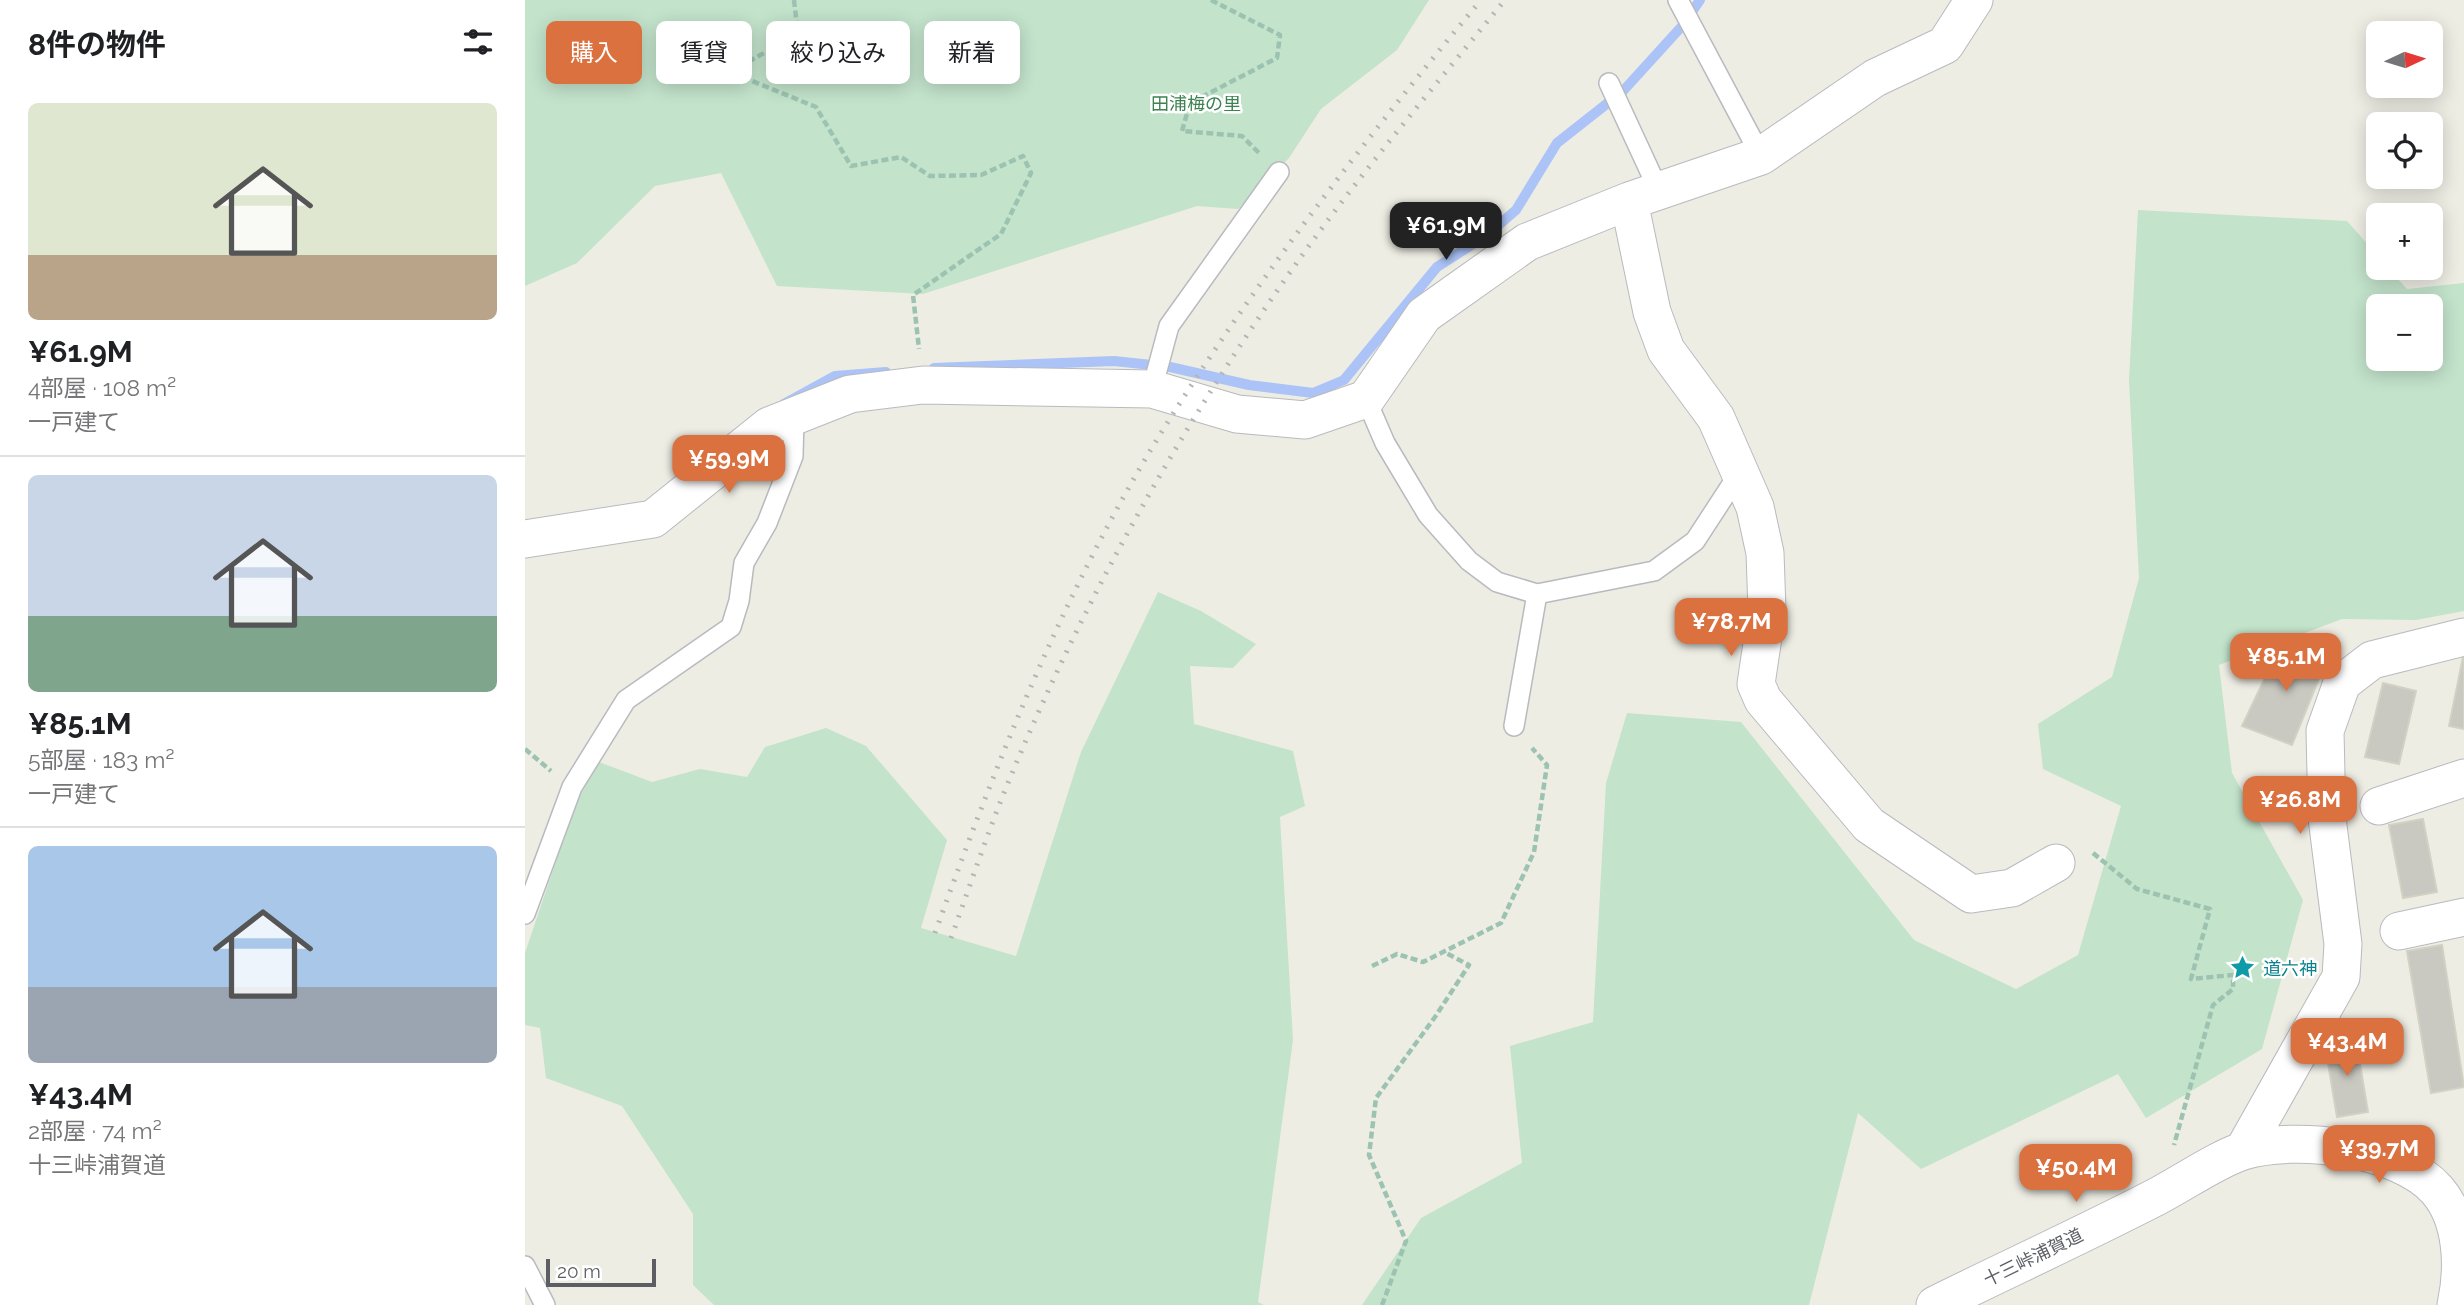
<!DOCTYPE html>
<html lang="ja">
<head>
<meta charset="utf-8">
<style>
  :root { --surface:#fff; --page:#f6f6f6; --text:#202124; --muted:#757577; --line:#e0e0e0; --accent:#da713e }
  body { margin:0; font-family:Raleway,"Noto Sans JP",sans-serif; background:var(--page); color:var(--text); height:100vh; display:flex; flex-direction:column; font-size:26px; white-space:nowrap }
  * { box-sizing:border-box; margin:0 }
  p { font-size:23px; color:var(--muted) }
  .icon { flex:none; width:38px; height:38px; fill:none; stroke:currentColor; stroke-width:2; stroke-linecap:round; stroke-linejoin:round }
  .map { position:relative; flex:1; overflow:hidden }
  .drawer { display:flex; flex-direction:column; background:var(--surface); width:525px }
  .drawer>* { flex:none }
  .guide { position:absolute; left:21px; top:21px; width:665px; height:63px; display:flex; gap:14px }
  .needle { width:46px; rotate:86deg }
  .buttons { position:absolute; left:1841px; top:21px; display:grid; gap:14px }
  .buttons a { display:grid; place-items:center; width:77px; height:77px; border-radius:10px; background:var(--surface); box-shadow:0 4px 18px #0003; font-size:35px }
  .scale { position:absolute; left:21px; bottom:18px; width:110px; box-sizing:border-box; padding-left:7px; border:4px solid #5c5e64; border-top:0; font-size:19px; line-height:24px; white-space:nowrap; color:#5c5e64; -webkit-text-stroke:5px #fff; paint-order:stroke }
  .price { position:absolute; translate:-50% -60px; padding:0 16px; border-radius:14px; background:var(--accent); color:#fff; font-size:23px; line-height:46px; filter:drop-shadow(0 2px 4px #0008) }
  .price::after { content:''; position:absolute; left:50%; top:42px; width:21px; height:16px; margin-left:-10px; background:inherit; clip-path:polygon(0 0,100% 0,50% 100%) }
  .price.selected { background:#222; color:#fff }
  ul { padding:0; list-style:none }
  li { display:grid; align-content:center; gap:14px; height:371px; padding:0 28px }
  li+li { border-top:2px solid var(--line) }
  li span { display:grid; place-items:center; height:217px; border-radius:10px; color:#555 }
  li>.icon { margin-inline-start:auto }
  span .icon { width:126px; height:126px; fill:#fffc; stroke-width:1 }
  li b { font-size:30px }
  h2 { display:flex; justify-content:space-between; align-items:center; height:84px; padding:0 28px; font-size:30px }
  .chip { padding:0 24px; border-radius:10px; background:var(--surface); box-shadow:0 4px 18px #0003; font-size:24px; line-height:63px }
  .chip.selected { background:var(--accent); color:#fff }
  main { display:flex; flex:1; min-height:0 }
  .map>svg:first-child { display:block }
  .green { fill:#c3e3cb; fill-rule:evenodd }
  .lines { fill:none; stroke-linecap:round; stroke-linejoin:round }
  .stream { stroke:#abc3f7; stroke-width:10 }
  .building { fill:#c9c8c1; stroke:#d2d1c3; stroke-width:2 }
  .service-casing { stroke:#b9babf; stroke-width:22 }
  .minor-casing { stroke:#b9babf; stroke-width:39 }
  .path { stroke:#9cc3b1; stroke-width:4.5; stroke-dasharray:7 3.5; stroke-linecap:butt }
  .service { stroke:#fff; stroke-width:19 }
  .minor { stroke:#fff; stroke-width:37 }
  .rail { stroke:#b4b5b5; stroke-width:5; stroke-dasharray:2 9; stroke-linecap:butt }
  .labels { text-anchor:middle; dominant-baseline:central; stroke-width:5; stroke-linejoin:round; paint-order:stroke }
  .park-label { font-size:18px; fill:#3d8251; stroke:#fff }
  .culture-label { font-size:18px; fill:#0d838f; stroke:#fff; text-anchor:start }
  .street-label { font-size:18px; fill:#5c5e64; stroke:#fff }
</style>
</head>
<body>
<main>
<section class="drawer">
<h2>8件の物件<svg class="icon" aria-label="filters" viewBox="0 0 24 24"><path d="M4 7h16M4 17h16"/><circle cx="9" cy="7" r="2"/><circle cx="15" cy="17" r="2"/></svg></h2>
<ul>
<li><span style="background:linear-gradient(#dfe7d0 70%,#b9a48a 0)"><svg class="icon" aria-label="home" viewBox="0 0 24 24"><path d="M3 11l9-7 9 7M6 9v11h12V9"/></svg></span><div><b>¥61.9M</b><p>4部屋 · 108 m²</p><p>一戸建て</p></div></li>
<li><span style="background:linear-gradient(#c9d6e8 65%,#7fa58c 0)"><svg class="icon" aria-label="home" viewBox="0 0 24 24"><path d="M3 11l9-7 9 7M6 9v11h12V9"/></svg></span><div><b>¥85.1M</b><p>5部屋 · 183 m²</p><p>一戸建て</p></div></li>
<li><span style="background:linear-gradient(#a9c7e8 65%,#9aa5b1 0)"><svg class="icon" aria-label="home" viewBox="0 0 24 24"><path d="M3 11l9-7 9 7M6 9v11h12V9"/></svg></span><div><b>¥43.4M</b><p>2部屋 · 74 m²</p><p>十三峠浦賀道</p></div></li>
</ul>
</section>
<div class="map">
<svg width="1939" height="1305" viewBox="0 0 1939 1305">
  <rect width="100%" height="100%" fill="#edede4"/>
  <path class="green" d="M0 0H904L872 50 796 109 764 158 713 209 672 206 398 294 252 286 196 173 130 186 52 263 0 286Z
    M1613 210 1822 221 1853 256V268H1863L1882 289 1939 283V611L1891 620 1817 619 1694 665 1707 773 1778 900 1737 1049 1621 1118 1593 1074 1396 1169 1333 1113 1284 1305H837L896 1218 997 1163 985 1046 1068 1022 1081 783 1102 713 1216 722 1389 940 1491 989 1553 955 1596 806 1518 769 1513 724 1587 677 1614 578 1604 380ZM1853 306H1906V359H1853Z
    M633 592 676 611 731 644 708 668 665 666 669 724 768 751 780 806 755 817 768 1040 733 1302 739 1305H189L168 1285V1214L97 1106 21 1078 15 1028 0 1025V953L51 802 74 762 127 782 175 769 222 777 240 747 301 728 341 746 422 840 396 928 491 956 556 752Z"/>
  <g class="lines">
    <path class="stream" d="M409 368 589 361 645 367 724 385 788 393 819 380 912 267 962 235 991 210 1032 143 1098 91 1158 25 1175 0
      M259 404 310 376 361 372"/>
  </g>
  <path class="building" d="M1758 640 1802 659 1767 745 1717 726Z
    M1939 652V729L1924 726Z
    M1858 683 1891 691 1874 764 1840 757Z
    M1898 819 1912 892 1878 898 1864 825Z
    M1917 945 1939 1087 1906 1093 1882 951Z
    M1831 1040 1843 1112 1812 1117 1800 1045Z"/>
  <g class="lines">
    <defs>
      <path id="service" d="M1153 0 1236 156
        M1084 83 1134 191
        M627 389 644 326 754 172
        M841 399 860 443 903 515 944 561 972 582 1012 594 1129 571 1170 541 1215 472
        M989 726 1012 594
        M0 914 47 787 101 700 206 627 214 601 219 563 242 523 268 456 269 416
        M0 1266 20 1305"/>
      <path id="minor" d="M1104 201 1127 312 1141 350 1191 418 1230 507 1240 553 1242 610 1231 684 1238 700 1344 825 1446 894 1487 888 1531 863
        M0 539 128 519 244 426 325 394 398 385 627 389 712 414 780 420 841 399 899 315 1002 242 1104 201 1236 156 1350 78 1420 45 1449 0
        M1854 806 1939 778
        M1874 931 1939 917
        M1718 1151 1816 977 1818 944 1802 818 1800 731 1817 683 1847 660 1939 637
        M1410 1305C1483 1269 1557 1235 1629 1198 1655 1185 1692 1159 1718 1151 1771 1135 1874 1147 1912 1190 1938 1220 1939 1268 1931 1305"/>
    </defs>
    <use href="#service" class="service-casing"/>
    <use href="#minor" class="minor-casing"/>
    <path class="path" d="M269 0 273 34 205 72 291 107 326 166 376 157 405 176 456 175 498 156 506 173 476 234 388 295 394 349
      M686 0 755 35 752 58 665 103 657 131 717 136 734 153
      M0 749 26 771
      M1568 853 1612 889 1685 909 1666 979 1708 975V989L1688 1005 1649 1145
      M847 966 872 954 898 962 976 923 1009 852 1022 765 1007 748
      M857 1305 881 1241 844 1155 851 1098 910 1017 944 965 921 953"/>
    <use href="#service" class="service"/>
    <use href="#minor" class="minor"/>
    <path class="rail" d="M410 933C474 755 544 578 646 417 739 270 845 133 956 0
      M426 938C445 886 462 834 483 783 558 601 655 428 768 268 834 175 908 88 980 0"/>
  </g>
  <defs>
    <symbol id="sight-bare" viewBox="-9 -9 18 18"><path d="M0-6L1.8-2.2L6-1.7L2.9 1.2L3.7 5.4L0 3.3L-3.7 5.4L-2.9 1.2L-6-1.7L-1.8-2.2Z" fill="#0f9aa8" stroke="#fff" stroke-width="2.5" paint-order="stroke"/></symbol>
  </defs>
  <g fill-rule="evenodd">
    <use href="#sight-bare" x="1700" y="950" width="35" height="35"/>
  </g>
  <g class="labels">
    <g class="park-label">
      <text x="671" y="103">田浦梅の里</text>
    </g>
    <g class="culture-label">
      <text x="1738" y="968">道六神</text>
    </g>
    <g class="street-label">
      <text transform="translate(1508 1257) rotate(-26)">十三峠浦賀道</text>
    </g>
  </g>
</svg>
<div class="buttons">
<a><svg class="needle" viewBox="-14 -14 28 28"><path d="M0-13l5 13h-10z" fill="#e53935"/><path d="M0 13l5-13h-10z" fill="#757577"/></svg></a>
<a><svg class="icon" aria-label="locate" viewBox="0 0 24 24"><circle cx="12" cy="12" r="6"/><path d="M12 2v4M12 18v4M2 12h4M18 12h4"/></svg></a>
<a>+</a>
<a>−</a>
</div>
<div class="scale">20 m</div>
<b class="price selected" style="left:921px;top:262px">¥61.9M</b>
<b class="price" style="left:204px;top:495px">¥59.9M</b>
<b class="price" style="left:1206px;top:658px">¥78.7M</b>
<b class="price" style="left:1761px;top:693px">¥85.1M</b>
<b class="price" style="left:1775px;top:836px">¥26.8M</b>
<b class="price" style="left:1822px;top:1078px">¥43.4M</b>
<b class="price" style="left:1854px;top:1185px">¥39.7M</b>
<b class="price" style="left:1551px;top:1204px">¥50.4M</b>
<div class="guide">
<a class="chip selected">購入</a>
<a class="chip">賃貸</a>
<a class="chip">絞り込み</a>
<a class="chip">新着</a>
</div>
</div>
</main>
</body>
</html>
